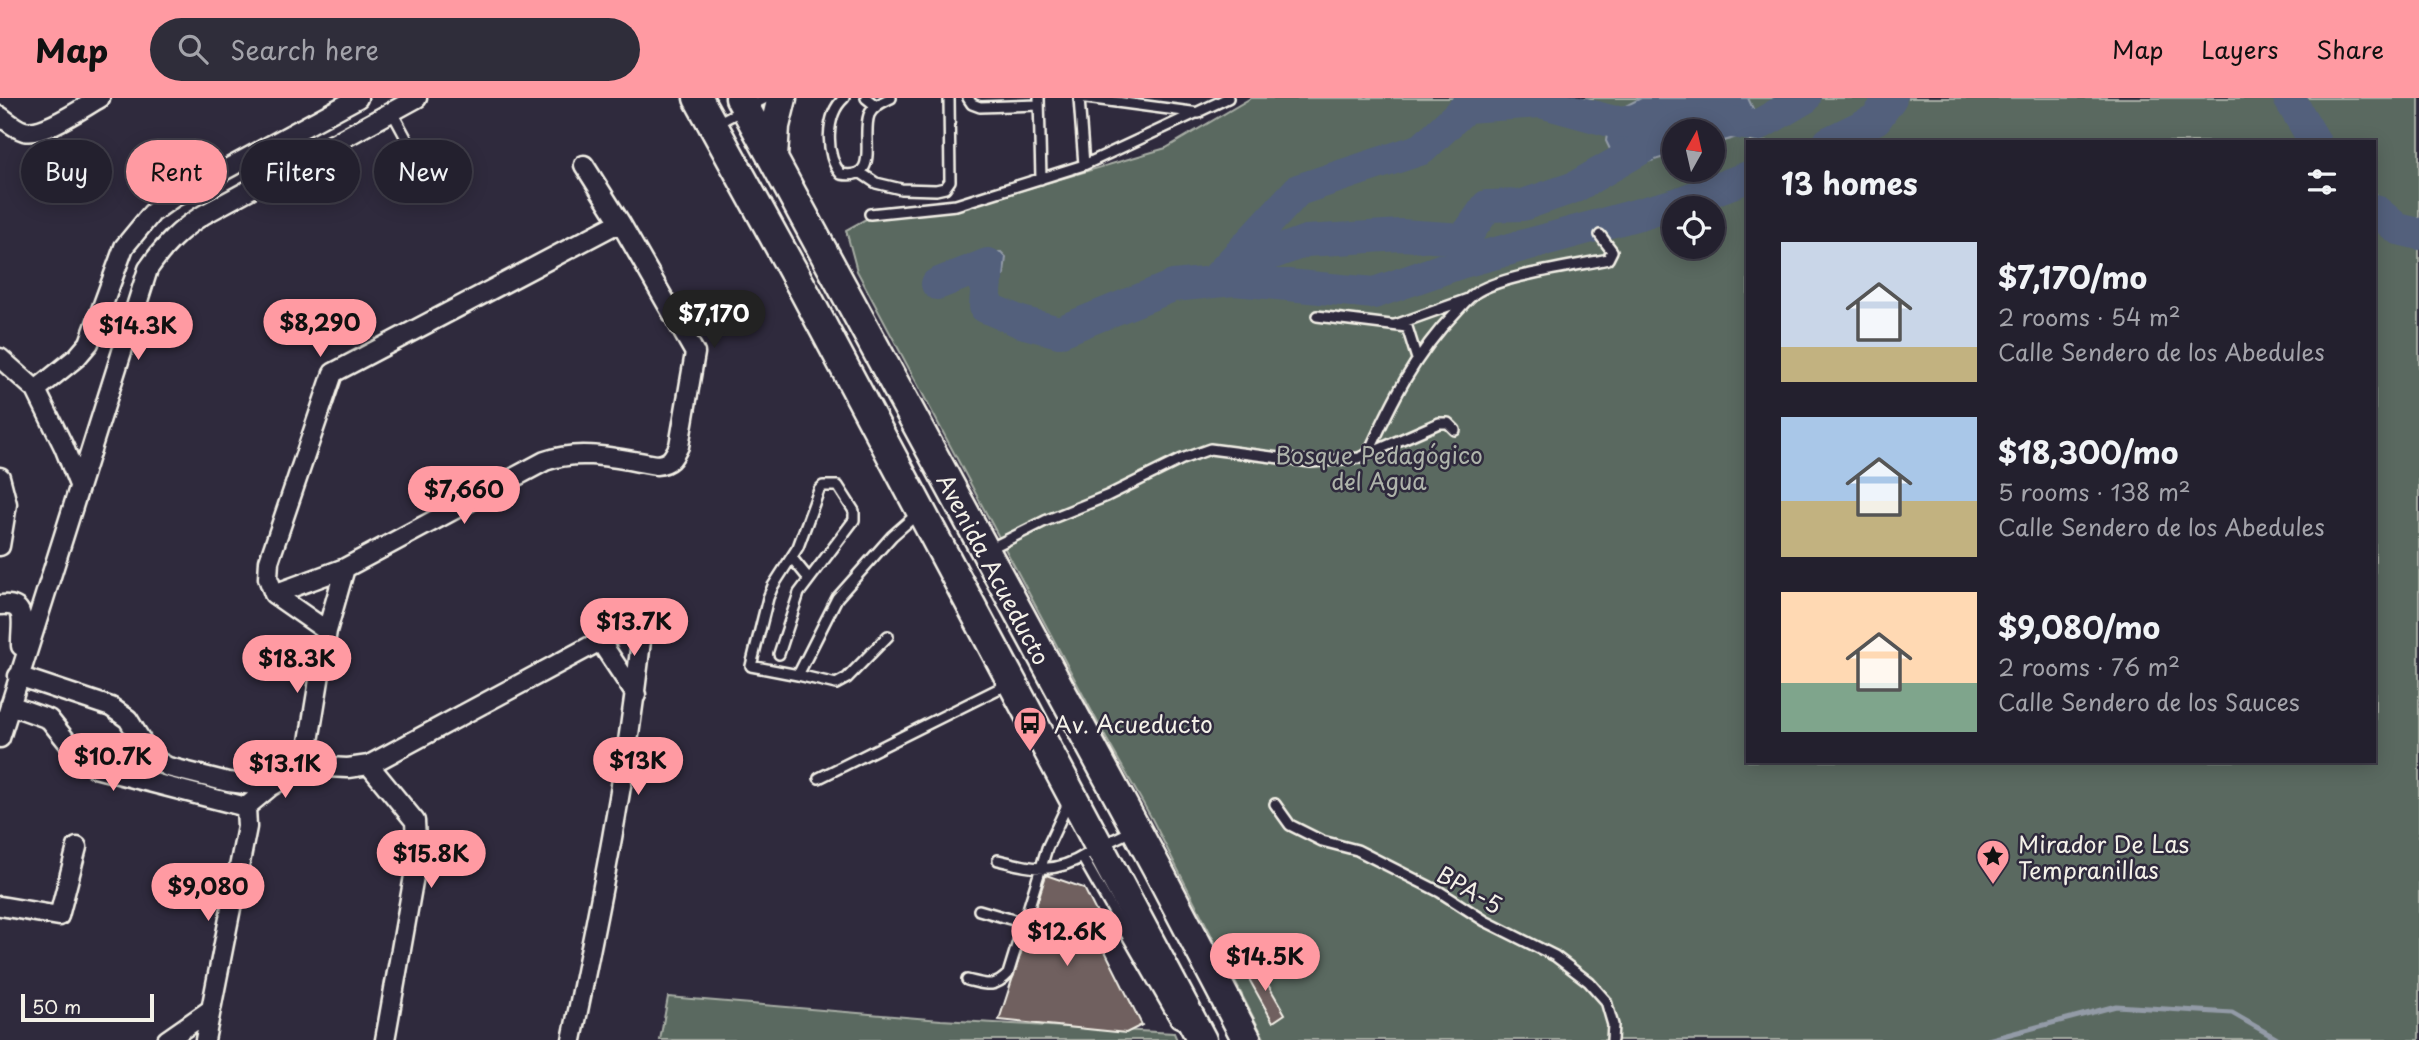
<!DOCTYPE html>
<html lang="en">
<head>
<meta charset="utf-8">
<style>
  :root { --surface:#23202e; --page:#2f2d3a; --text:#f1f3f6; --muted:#a3a3aa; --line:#403e4a; --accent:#ff9aa2 }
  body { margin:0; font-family:"Playpen Sans",sans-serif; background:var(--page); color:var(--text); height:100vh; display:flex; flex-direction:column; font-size:26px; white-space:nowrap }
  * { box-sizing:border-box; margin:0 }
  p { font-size:23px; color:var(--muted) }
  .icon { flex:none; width:38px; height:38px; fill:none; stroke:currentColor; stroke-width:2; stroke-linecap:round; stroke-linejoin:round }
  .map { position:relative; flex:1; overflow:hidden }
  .side { position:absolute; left:1746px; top:42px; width:630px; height:623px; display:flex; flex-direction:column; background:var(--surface); border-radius:0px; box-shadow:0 4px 18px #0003,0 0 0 2px var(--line) }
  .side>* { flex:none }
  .top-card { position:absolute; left:21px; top:42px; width:665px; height:63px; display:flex; gap:14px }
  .needle { width:46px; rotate:8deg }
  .buttons { position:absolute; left:1662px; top:21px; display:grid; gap:14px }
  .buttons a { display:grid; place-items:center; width:63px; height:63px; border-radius:50%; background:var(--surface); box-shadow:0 4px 18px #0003,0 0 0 2px var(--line); font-size:35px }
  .scale { position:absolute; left:21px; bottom:18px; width:133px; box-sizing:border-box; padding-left:7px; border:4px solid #f4f1e8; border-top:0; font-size:19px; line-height:24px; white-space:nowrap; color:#f4f1e8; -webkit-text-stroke:5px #2f2a3d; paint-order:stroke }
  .price { position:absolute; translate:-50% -60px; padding:0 16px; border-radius:24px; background:var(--accent); color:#111; font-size:23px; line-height:46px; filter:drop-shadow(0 2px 4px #0008) }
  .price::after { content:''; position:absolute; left:50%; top:42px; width:21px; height:16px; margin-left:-10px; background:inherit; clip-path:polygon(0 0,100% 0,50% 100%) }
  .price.selected { background:#222; color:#fff }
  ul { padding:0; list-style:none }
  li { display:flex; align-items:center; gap:21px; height:175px; padding:0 35px }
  li span { display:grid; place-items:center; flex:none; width:196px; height:140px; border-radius:0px; color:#555 }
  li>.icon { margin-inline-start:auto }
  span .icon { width:84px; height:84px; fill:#fffc; stroke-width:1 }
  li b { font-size:30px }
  h2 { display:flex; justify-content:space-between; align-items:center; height:84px; padding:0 35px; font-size:30px }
  .tag { padding:0 24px; border-radius:32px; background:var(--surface); box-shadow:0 4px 18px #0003,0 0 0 2px var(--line); font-size:24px; line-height:63px }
  .tag.selected { background:var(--accent); color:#111 }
  header { display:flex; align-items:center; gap:42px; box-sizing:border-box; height:98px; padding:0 35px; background:var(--accent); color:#111 }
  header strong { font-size:33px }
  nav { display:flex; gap:38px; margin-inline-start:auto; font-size:24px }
  .search { width:490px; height:63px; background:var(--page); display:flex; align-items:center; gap:18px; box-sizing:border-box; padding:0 24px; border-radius:38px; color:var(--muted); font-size:26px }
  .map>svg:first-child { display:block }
  .green { fill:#5a6960; stroke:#a7ada4; stroke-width:2; fill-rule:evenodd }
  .water { fill:#52617c; stroke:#939ba7; stroke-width:2 }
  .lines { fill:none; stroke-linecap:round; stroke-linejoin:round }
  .stream { stroke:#939ba7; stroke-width:5 }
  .river { stroke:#52617c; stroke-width:32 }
  .building { fill:#6f615e; stroke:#f4f1e8; stroke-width:2 }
  .lane-casing { stroke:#f4f1e8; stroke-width:14 }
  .street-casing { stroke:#f4f1e8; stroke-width:23 }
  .primary-casing { stroke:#f4f1e8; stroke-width:33 }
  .lane { stroke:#2f2a3d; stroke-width:9 }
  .street { stroke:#2f2a3d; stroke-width:18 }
  .primary { stroke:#2f2a3d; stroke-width:28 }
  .labels { text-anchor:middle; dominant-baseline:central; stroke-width:5; stroke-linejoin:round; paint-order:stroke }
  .park-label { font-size:23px; fill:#afb4ab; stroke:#2f2a3d }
  .street-label { font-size:23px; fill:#f4f1e8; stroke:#2f2a3d }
  .poi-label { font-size:23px; fill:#f4f1e8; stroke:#2f2a3d; text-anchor:start }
</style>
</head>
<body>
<header>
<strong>Map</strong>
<div class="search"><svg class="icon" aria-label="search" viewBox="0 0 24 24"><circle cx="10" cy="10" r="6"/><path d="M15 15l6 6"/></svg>Search here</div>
<nav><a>Map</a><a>Layers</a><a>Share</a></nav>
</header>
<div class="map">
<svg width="2419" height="942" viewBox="0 0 2419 942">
  <rect width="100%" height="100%" fill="#2f2a3d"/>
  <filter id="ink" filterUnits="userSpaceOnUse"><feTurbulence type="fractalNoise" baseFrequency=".0143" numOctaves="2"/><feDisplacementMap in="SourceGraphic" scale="14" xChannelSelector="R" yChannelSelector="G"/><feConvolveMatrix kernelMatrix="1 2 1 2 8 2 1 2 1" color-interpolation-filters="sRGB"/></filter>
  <g filter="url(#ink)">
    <path class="green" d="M1251 0H2419V942H1265L1152 721 1106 640 857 173 846 132 866 121 951 113 1166 50ZM1675 33H1713V72H1675ZM1748 44H2375V663H1748ZM1675 110H1713V149H1675Z
      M668 899 941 922 1174 935 1177 942H660Z"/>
    <path class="water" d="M1641 0H1748L1754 13 1745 37 1713 46V33H1675V56L1620 72 1606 43 1610 16Z
      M995 154H1001L1006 159 1004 176 997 186H993C983 173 971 163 995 154Z"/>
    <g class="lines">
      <path class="stream" d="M1988 942 2116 908 2232 915 2279 942"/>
      <path class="river" d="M2289 0 2315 44
        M1708 20 1757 28 1805 0
        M1829 44 1876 21 1891 0
        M2375 112 2398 131 2419 136
        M1227 169 1260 160 1306 143 1401 137 1464 141 1487 108 1523 107 1575 89 1653 44
        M1213 184 1298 92 1422 51 1466 9 1541 4 1614 24 1653 21
        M937 186 988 166 985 209 1021 224 1059 234 1173 188 1234 182 1374 195 1463 164 1676 106 1748 79"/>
    </g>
    <path class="building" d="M1046 777 1084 790 1105 831 1096 835 1142 927 1126 935 999 922Z
      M1256 866 1285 916 1273 924 1244 872Z"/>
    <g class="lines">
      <defs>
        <path id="lane" d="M844 0C825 17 825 58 841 76 881 83 861 40 869 17 873 8 883 4 891 0
          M866 0 876 8
          M968 0 972 6 980 9 1039 7
          M1039 0 1041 81
          M1079 0 1084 67
          M1086 0 1199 15
          M392 14 430 84
          M717 25 766 0
          M861 75 876 85 901 91 936 92 945 90 950 83 949 0
          M870 116 956 107 1084 67 1228 0
          M1317 218 1407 229 1417 261
          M1395 227 1468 201
          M1368 356C1391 305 1415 256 1455 215 1461 209 1467 201 1474 196 1498 178 1576 168 1608 161L1612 153 1600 137
          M989 451 1045 423 1107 398 1182 361 1210 351 1311 364 1359 360 1439 325H1448L1455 332
          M792 460 809 481
          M779 556 799 495 854 422V413L838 388H823L819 392 798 449 773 488 768 500 751 568 798 577 837 500 892 438 917 416
          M798 577 836 586 847 580 888 538
          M819 680 1010 585
          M1275 706 1290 727 1322 743 1357 752 1440 794 1485 823 1555 858 1589 884 1606 903 1613 927 1612 942
          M1102 747 1134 732
          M1082 759 1176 923 1184 927
          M998 762C1034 771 1054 777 1087 756
          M979 812 1024 825
          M967 882C985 886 994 891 1008 876L1047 750 1069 703"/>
        <path id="street" d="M0 18C7 23 16 31 24 33 43 38 82 10 100 0
          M0 260 36 292 64 349 79 387
          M36 292 77 259 89 245 124 149 152 115 173 100 358 0
          M0 379 7 406 0 448
          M274 496 345 470 545 363C582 350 619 361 656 367 670 366 673 360 679 348L695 255 620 124 584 67
          M0 507C30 504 20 528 21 548
          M327 533 274 496 268 480 269 463 333 275 620 124
          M600 543 636 597
          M18 578 111 609 128 621 152 660 168 669 228 684 270 689
          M10 607 49 621 81 661 95 670 246 709
          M0 640 148 171C164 148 179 132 203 117L417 0
          M369 667 415 723 417 761 385 942
          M305 668 327 533 345 470
          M246 709 270 689 305 668 348 670 369 667 600 543 627 530H637L642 533C628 671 600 807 572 942
          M0 808 59 818 77 749
          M167 942 210 912
          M205 942 247 729 246 709"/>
        <path id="primary" d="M698 0 804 193 1202 942
          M740 0 1157 770 1247 942
          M773 59 775 28 782 0"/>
      </defs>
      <use href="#lane" class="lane-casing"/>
      <use href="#street" class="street-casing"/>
      <use href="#primary" class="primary-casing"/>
      <use href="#lane" class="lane"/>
      <use href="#street" class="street"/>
      <use href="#primary" class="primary"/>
    </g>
  </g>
  <defs>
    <symbol id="bus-pin" viewBox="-11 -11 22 30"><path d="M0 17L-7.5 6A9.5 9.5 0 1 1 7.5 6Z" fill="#ff9aa2" stroke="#2f2a3d"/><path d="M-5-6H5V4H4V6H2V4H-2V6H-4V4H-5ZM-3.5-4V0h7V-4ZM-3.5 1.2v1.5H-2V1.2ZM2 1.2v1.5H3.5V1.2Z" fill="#111"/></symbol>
    <symbol id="sight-pin" viewBox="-11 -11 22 30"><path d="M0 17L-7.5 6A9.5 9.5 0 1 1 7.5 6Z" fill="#ff9aa2" stroke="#2f2a3d"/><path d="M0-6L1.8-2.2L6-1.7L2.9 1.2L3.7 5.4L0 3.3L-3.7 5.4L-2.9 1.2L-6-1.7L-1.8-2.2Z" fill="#111"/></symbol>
  </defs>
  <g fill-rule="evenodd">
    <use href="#bus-pin" x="1011" y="606" width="38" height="52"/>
    <use href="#sight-pin" x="1974" y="739" width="38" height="52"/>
  </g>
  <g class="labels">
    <g class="park-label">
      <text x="1379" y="356">Bosque Pedagógico<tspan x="1379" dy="26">del Agua</tspan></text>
    </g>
    <g class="street-label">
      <text transform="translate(994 471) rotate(62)">Avenida Acueducto</text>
      <text transform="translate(1470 791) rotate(30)">BPA-5</text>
    </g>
    <g class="poi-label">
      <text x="1054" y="625">Av. Acueducto</text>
      <text x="2018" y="745">Mirador De Las<tspan x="2018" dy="26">Tempranillas</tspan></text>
    </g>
  </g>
</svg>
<div class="buttons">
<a><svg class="needle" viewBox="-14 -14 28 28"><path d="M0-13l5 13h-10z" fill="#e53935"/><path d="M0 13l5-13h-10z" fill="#a3a3aa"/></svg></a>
<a><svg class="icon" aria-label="locate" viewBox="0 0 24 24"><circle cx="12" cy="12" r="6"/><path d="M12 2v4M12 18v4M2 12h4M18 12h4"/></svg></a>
</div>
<div class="scale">50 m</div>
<b class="price selected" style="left:714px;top:252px">$7,170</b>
<b class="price" style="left:320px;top:261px">$8,290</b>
<b class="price" style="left:138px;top:264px">$14.3K</b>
<b class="price" style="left:464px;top:428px">$7,660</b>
<b class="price" style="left:634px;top:560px">$13.7K</b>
<b class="price" style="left:297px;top:597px">$18.3K</b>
<b class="price" style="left:113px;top:695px">$10.7K</b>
<b class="price" style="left:638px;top:699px">$13K</b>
<b class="price" style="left:285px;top:702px">$13.1K</b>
<b class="price" style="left:431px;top:792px">$15.8K</b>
<b class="price" style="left:208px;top:825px">$9,080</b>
<b class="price" style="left:1067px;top:870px">$12.6K</b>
<b class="price" style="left:1265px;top:895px">$14.5K</b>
<div class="top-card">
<a class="tag">Buy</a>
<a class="tag selected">Rent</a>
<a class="tag">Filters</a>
<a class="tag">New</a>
</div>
<section class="side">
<h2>13 homes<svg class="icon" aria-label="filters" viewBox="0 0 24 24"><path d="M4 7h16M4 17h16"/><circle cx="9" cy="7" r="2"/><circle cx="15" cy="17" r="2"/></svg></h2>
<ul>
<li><span style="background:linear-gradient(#c9d6e8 75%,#c2b280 0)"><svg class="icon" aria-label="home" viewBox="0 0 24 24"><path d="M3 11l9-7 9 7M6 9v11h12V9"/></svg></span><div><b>$7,170/mo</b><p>2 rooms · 54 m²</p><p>Calle Sendero de los Abedules</p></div></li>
<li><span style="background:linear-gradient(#a9c7e8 60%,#c2b280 0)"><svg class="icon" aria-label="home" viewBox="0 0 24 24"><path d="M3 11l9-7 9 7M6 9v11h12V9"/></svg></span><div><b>$18,300/mo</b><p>5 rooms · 138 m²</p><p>Calle Sendero de los Abedules</p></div></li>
<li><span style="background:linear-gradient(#ffd9b3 65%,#7fa58c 0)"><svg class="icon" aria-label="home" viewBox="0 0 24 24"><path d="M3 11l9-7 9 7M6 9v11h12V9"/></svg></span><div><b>$9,080/mo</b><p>2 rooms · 76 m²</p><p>Calle Sendero de los Sauces</p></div></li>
</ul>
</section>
</div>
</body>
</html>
